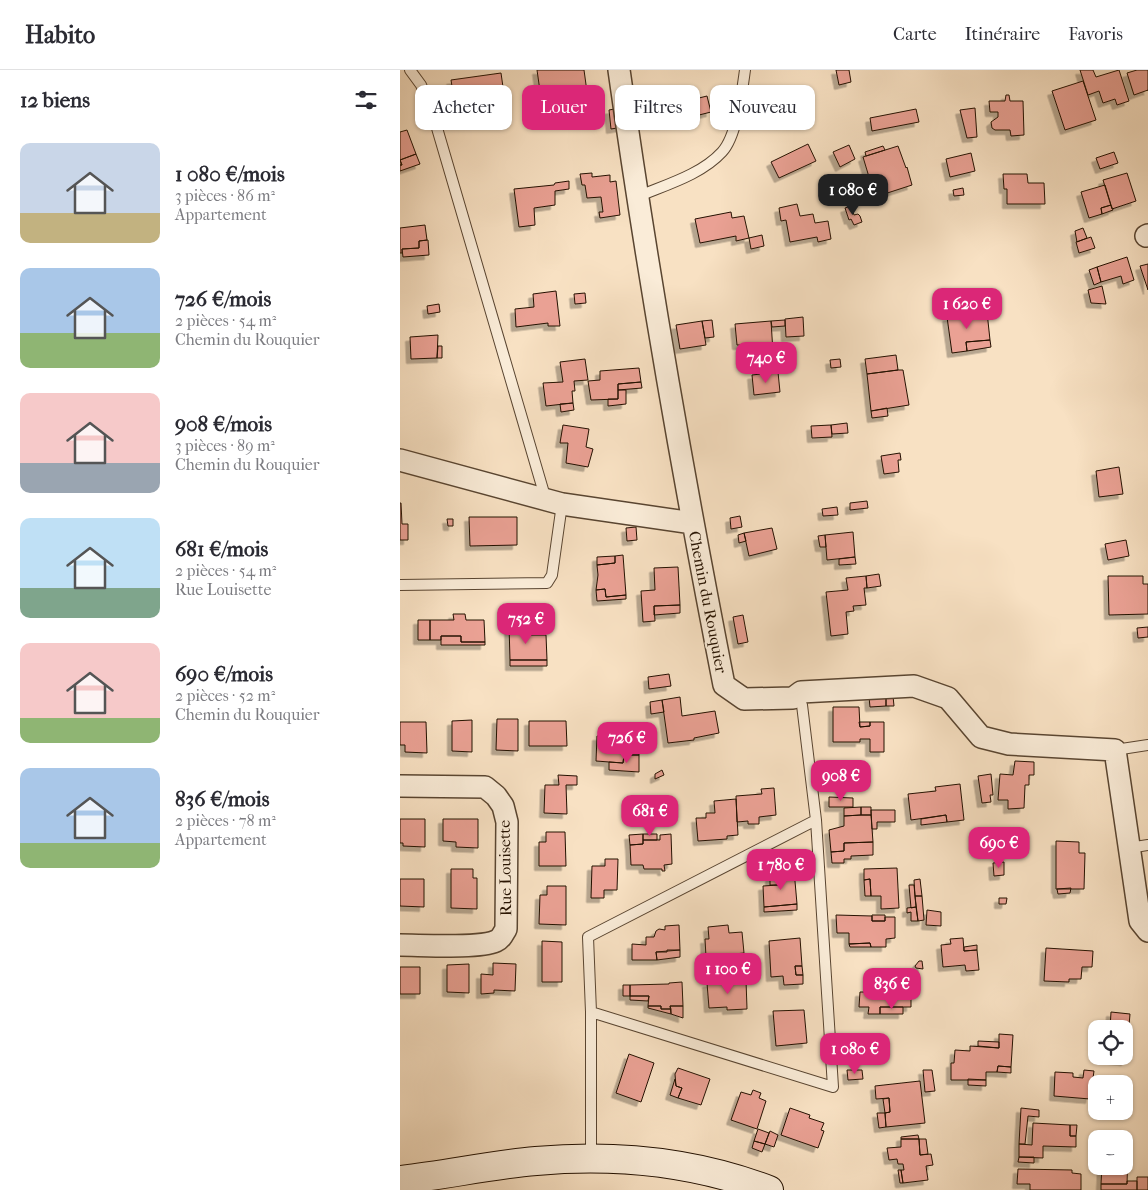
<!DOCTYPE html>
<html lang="fr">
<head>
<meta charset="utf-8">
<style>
  :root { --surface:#fff; --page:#f2f2f3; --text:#2b2b33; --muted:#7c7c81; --line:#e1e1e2; --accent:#db2777 }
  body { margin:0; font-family:"IM FELL French Canon",serif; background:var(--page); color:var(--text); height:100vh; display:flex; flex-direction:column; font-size:19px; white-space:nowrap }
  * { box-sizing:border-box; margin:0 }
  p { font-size:16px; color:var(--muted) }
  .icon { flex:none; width:28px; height:28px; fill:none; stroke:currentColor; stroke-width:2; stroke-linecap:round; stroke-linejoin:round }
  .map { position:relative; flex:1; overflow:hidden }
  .side { display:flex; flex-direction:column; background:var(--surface); width:400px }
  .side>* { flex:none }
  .banner { position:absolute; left:15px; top:15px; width:475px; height:45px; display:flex; gap:10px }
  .controls { position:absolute; left:688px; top:950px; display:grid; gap:10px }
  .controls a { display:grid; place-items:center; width:45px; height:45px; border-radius:10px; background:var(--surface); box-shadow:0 1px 4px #0004; font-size:25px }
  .price { position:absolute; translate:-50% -42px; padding:0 11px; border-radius:10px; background:var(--accent); color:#fff; font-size:16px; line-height:32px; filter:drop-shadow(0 1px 2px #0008) }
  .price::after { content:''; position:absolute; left:50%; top:30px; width:15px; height:11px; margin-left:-8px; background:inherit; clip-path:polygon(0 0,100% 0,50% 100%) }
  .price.on { background:#222; color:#fff }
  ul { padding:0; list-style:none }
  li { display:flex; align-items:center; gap:15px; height:125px; padding:0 20px }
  li span { display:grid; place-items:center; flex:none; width:140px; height:100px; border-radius:10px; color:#555 }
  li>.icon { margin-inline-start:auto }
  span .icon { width:60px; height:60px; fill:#fffc; stroke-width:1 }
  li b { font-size:21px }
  h2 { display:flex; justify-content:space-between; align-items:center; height:60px; padding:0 20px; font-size:21px }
  .pill { padding:0 18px; border-radius:10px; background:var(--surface); box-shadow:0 1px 4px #0004; font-size:18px; line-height:45px }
  .pill.on { background:var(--accent); color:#fff }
  header { display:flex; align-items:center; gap:30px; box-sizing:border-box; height:70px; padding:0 25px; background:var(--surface); border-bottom:1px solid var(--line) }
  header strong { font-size:24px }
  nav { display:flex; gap:28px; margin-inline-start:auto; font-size:18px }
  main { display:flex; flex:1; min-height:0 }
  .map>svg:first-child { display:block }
  .building { fill:#eaa194; stroke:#241100; filter:url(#shadow) }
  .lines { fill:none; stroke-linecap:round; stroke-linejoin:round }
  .service-casing { stroke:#594531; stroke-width:12 }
  .minor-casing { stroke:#594531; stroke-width:24 }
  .secondary-casing { stroke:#241100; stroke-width:30 }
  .service { stroke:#faecd8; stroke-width:10 }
  .minor { stroke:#faecd8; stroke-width:21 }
  .secondary { stroke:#faecd8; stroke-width:28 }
  .labels { text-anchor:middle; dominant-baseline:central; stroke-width:4.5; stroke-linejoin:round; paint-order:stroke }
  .street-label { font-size:16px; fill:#241100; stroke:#faecd8 }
</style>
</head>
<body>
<header>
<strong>Habito</strong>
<nav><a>Carte</a><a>Itinéraire</a><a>Favoris</a></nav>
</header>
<main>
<section class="side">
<h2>12 biens<svg class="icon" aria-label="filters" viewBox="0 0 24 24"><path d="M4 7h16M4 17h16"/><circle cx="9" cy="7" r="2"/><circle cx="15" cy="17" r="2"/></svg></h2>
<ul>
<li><span style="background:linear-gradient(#c9d6e8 70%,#c2b280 0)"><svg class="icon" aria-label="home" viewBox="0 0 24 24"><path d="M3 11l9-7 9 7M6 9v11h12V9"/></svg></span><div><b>1 080 €/mois</b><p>3 pièces · 86 m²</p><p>Appartement</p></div></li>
<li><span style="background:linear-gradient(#a9c7e8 65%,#8fb573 0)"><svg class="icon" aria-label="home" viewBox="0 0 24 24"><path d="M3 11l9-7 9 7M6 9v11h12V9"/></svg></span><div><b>726 €/mois</b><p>2 pièces · 54 m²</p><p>Chemin du Rouquier</p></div></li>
<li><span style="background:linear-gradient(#f6c9c9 70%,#9aa5b1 0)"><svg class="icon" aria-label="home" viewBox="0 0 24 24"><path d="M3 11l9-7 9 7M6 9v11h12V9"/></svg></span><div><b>908 €/mois</b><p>3 pièces · 89 m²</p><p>Chemin du Rouquier</p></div></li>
<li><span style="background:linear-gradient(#bfe0f5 70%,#7fa58c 0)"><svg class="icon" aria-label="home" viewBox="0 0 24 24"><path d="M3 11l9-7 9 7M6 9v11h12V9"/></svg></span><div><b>681 €/mois</b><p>2 pièces · 54 m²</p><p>Rue Louisette</p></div></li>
<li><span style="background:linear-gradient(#f6c9c9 75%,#8fb573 0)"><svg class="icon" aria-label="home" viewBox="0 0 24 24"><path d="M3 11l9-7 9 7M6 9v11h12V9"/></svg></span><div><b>690 €/mois</b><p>2 pièces · 52 m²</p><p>Chemin du Rouquier</p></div></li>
<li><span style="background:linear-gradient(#a9c7e8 75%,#8fb573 0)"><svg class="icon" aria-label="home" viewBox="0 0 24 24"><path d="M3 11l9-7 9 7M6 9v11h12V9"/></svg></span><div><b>836 €/mois</b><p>2 pièces · 78 m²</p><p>Appartement</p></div></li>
</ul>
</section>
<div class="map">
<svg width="748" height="1120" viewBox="0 0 748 1120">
  <defs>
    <filter id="shadow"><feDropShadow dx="-4.5" dy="4.5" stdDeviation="0" flood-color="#0004"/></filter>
  </defs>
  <rect width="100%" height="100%" fill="#f8e1c3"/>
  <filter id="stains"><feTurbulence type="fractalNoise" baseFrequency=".004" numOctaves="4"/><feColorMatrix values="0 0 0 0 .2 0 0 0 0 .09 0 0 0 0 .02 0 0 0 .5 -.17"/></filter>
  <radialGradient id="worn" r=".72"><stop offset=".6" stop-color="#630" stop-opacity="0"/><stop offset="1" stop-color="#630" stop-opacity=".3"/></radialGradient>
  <path class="building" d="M137 0H184L188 29 142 35Z
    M436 0H449L451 12 439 15Z
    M680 0H693L696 7 719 0 729 31 717 35 715 29 703 33 699 21 688 25Z
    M737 0H748V21V20L734 25 727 3Z
    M101 3 106 38 82 41 81 38 56 41 51 10Z
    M683 11 696 50 665 60 652 21Z
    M606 25H609L610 31H623L624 65 611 66 610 60H595L592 58 591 52 598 47V42H590L589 31H605Z
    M307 26 311 42 299 45 295 29Z
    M81 38 82 41 106 38 107 42 58 49 56 41Z
    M220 38 223 57 211 59 209 40Z
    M575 38 577 67 567 68 560 40Z
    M516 39 519 52 472 61 470 48Z
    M7 60 16 84 0 90 2 95H0V62Z
    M408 74 416 91 379 108 371 92Z
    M449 75 455 89 440 97 433 82Z
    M483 76 485 80 466 86 465 82Z
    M498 76 506 98 507 97 512 115 475 127 463 87Z
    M714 82 718 93 700 99 696 88Z
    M571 83 575 101 550 107 546 89Z
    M16 84 20 94 0 101V95H2L0 90Z
    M192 103V107L210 105V112L216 111 220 145 200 148 199 142H203L201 127 187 128 185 115H182L180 104Z
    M727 103 736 131 712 139 703 110Z
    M603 104H627L628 113H644L645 134H607V119H604Z
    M169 111V119L155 121V135L134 138 135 155 119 157 114 119 154 115 155 113Z
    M705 115 711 135 701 138 702 144 689 148 681 122Z
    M563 118 564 125 554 126 553 120Z
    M397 134 400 146 413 144 415 153 428 151 431 169 418 172 417 167 390 172 386 150 381 151 379 138Z
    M711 135 713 140 702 144 701 138Z
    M451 136 454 145 458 144 460 146 462 152 454 155 451 149 449 150 445 138Z
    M331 142 332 148 344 146 349 168 336 171V166L300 173 295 149Z
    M25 155 27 170 19 171V178L2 179V183H0V158Z
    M683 158 687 168 677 172 675 161Z
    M362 165 364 176 351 179 349 168Z
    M691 167 695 178 679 183 676 172Z
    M28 170 29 185 3 187 2 179 19 178V171Z
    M727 187 734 210 723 214 721 206 701 212 697 197Z
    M748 194V220L740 196Z
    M697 197 701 212 694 215 689 200Z
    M702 216 706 234 691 233 688 220Z
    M156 221 160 256H148V253L116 257 115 239 134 237 133 224Z
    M185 223 186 233 175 234 174 224Z
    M39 234 40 242 28 244 27 236Z
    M574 240V246L563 247 562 242Z
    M562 242 563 247 587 242 590 270 566 272 567 281 552 283 547 247 552 246V243Z
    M403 247 404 266 386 267 385 249Z
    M312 250 314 267 305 268 302 251Z
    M385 250V256L372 257 371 251Z
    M302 251 306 275 280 279 276 255Z
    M371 251 373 282 348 284V275H337L335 254Z
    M38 265 37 288 11 289 10 267Z
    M590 270 591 277 567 281 566 272Z
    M38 276H42V288H37Z
    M373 282 374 292 349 294 348 284Z
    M496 285 498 300 467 304 465 289Z
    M185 289 188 310 174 311 175 321H172L173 333 146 336 143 313 163 312 160 292Z
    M440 289 441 297 431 298 430 290Z
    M239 298 241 312 218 314V329L191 330 188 311 200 310V301Z
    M498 300H503L509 335 471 341 467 304Z
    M378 302 380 322 354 325 352 305Z
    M241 312 242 318 218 320V314Z
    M218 320H226V334L208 336V329H218Z
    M173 333 174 340 161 342 160 334Z
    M487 338 488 346 472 348 471 341Z
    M447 353 448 363 432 364 431 355Z
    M163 355 189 359 186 377 193 379 188 397 166 393 168 373H160Z
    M431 355 432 367 412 368 411 356Z
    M500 383 501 390H498L499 402 484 404 481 386Z
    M719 397 723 424 699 427 696 401Z
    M467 431 468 438 450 440V433Z
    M0 433H1L2 454H8V470H0Z
    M437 437 438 445 423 446 422 439Z
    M340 446 342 457 331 459 330 448Z
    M69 447H117V475L70 476Z
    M47 449H53V456H48Z
    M236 457 237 470 227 471 226 458Z
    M372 458 377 479 349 486 344 463Z
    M453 462 455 487 427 490 425 465Z
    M344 463 346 471 339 473 338 465Z
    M425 465 426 477H420L418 466Z
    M726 470 729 486 708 490 705 474Z
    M223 485 226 525 206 527 205 519 196 520 198 505 197 495 215 493V486Z
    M215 486V493L197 495V487Z
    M455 487 456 494 439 495V489Z
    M278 497 280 535 254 536 255 551 243 552 241 521 255 520 254 498Z
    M479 504 481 516 467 518 466 506Z
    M466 506 467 518H464L466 535 453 536 454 541 446 542 448 564 431 566 426 522 448 520 446 508Z
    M708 506H743V514H748V544L709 545Z
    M205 519 206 527 226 525V529L197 531 196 520Z
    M280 535V543L254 545V536Z
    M53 544H65L66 550H84L85 572H61V566H41V570H30V550H54Z
    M343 545 348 572 338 574 333 547Z
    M18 550H30V570H18Z
    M109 555H126V565H146L147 590H110Z
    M748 557V567L738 568 737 558Z
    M41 566H61V572H85V575H41Z
    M110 590H147V596H110Z
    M269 604 271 616 249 619 248 607Z
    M486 626H493L494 636H486Z
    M486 626V636L470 637 469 627Z
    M280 627 282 646 315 641 319 663 294 668V670L268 673 262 630Z
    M262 630 264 642 251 644 250 632Z
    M433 637H459L460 657 470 656V652H484V682H470V669H460V672H433Z
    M97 649H118V681L96 680Z
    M72 650V682L52 681V651Z
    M129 651H166L167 676H129Z
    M0 652H26L27 683 5 682V675H0Z
    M459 652H470V656L460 657Z
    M223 655 240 656 239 685H224L223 693 196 691 197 666 223 667Z
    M210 659H223V667L210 666Z
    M224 685H239V702L209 700V692L223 693Z
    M615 691 634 692V705H629V715H625L624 738 608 739V730H598L600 704 613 705Z
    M262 700 264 705 255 709V704Z
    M591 704 593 725H590L591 732 582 733 578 706Z
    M158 705 177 706V715H166L167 744 144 743 145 715H159Z
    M560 714 564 750 547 752 546 745 511 750 508 724 536 721 535 717Z
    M374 718 376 745 359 747V754H348V751L337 752 336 726 362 724 361 719Z
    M429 727 453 728V737H429Z
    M336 729 338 765 327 766V769L298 771 296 748H306V743H315L314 731Z
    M461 737H471V745H461Z
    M461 737V745L444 746V738Z
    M471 740H495V752H477V759H472Z
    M461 745H471L473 772 444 773V781L431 782 429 760 444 756V746Z
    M546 745 547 752 521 755V749Z
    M0 749H25V777L3 776V773H0Z
    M43 749H78V778L56 777V772L43 771Z
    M146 762H165L166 796H139V772H146Z
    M243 764H257V770H243Z
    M243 764V774L230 775 229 765Z
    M271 764 272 794 264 795 265 801H262V799H244L243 795H231L230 775 243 774V770H260V765Z
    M656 771 679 772V783H685L684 819H656Z
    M473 772V785L451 786V789H444V793H432L431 782 444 781V773Z
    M205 789H218L217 820H204V828H191L192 796H205Z
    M604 792V805L594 806 593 793Z
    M497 798 499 838 481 839V826H471L470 809 464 810V799Z
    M51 799H73V808H77V839L51 838Z
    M394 800 397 834 364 837 363 816 378 815 377 801Z
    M377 806 378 815H370V807Z
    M0 809H24V837L0 836Z
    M470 809 471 826H465L464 810Z
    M520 809 522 826H515L514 810Z
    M509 815H514L516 837 511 838Z
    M147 816H166V855L139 854 140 825H147Z
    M671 818 670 823 658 824 657 819Z
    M515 826H522L524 850 518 851Z
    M599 828H607L606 834H599Z
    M397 834V840L364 842V837Z
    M516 837 518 851H511V842L507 843V838Z
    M527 840 541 842V856L526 855Z
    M436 845 472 846V851H485V847H495V868L486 869V877H471L470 873 449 874V863H437Z
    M472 845H485V851H472Z
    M279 855 280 880 256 882 257 890H232V874L246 875V867H254L256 861 259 859 265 860V856Z
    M328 855 329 863 342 862 344 883 306 887 305 869H309L308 857Z
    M400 868 402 896H395L396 905H403V914L384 915 383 906 371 907 369 871Z
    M563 868 564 881 577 880 579 900 566 901 565 895 543 897 541 875 551 874 550 869Z
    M142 871 162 872V912H142Z
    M470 873 471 877H450L449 874Z
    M577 875V880L564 881V877Z
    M646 878 693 881 692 897H682L681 909H669V912L644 911Z
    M267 880H280V887L257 890 256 882H267Z
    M519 891H522L523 899 516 898 515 896Z
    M93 893 116 894 115 921 94 920V923L81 924V904L93 905Z
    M69 894V923L47 922V895Z
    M395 896H402L403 905H396Z
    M0 897H20V924H0Z
    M346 910 347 939 327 940V937L309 938 307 913Z
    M469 911H502V922H511V937H480V944H468L469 937H459L460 922H469Z
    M282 912 283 936H270L271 939H261V936H248L249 926H230V915L269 914V913Z
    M223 915H230V926H223Z
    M230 926H249L248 931 230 930Z
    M248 936H261V939H271V944L248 938Z
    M270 936H283V948L271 944Z
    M480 937H503V944H480Z
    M404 940 407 973 376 976 373 941Z
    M711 942 730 944 726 991 707 989 708 986H724V959H710Z
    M599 964 613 965 611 997 598 996 597 1002H586V1010H551V993H554L555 980 570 981V976L599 978Z
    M578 971 599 972V978L578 976Z
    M229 984 254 993 241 1032 216 1023Z
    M598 996 611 997V1003L597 1002Z
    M278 998 310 1009 301 1035 278 1028 282 1018 276 1016 275 1004Z
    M447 1000H462L463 1009 448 1010Z
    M523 1000H532L535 1021 525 1022Z
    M684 1000 694 1001 690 1029 654 1026 655 1002 673 1003V1007L683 1008Z
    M275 1009 276 1016 282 1018 278 1028 270 1025Z
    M568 1009 586 1010V1016L568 1015Z
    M520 1011 525 1053 486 1057 485 1043 490 1042 489 1028 476 1029 475 1016Z
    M353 1020 361 1023 359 1028 366 1031 357 1059 331 1050 341 1022 351 1025Z
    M489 1028 490 1042 485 1043 483 1029Z
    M390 1038 410 1045 409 1048 424 1053 421 1060 424 1061 418 1078 381 1065Z
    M621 1038 639 1040V1047L628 1046 625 1074H619Z
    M477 1043H485L486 1057 479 1058Z
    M633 1053 670 1055V1066H676V1077L643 1076V1088L619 1087V1074L632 1075Z
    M670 1055H677L676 1066H670Z
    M358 1059 369 1063 365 1074 354 1071Z
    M370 1061 378 1065 374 1077 365 1074Z
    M518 1065 519 1069H501V1067Z
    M501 1069H519L520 1085 531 1084 533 1095 526 1096 528 1110 503 1113 501 1100H504L503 1094H498L497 1089 489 1090 487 1078 501 1077Z
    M519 1069H526L528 1084 520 1085Z
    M354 1071 365 1074 362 1082 352 1078Z
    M724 1082H728L727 1114H701L702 1096H724Z
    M619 1087H634V1093L618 1092Z
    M618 1099 672 1100V1103L681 1104V1120H630V1114H617Z
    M498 1100H501L503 1113H500Z
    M737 1107H748V1120H737Z
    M727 1111H737V1120H701V1114H727Z"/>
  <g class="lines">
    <defs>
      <path id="service" d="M10 0 21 15 32 41 146 430
        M237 127C265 115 301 105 322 82 337 66 342 21 345 0
        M0 515 147 513 152 505 162 434
        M402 635 416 750 433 1017 191 942 188 867 416 750
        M715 680 748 675
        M729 778 748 775
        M191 942V1088"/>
      <path id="minor" d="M219 0C248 206 284 411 324 615L344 629 393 628 401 622 514 616 548 628 581 667 609 674 715 680 740 851 748 861
        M746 166 748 165
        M0 390 162 434 293 453
        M0 716 85 717 96 726 103 736 107 752 106 859C103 864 101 869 96 871 78 879 22 875 0 875"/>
      <path id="secondary" d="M0 1110C46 1105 90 1095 136 1091 214 1084 295 1092 369 1120"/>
    </defs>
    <use href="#service" class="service-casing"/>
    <use href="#minor" class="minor-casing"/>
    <use href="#secondary" class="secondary-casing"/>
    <use href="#service" class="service"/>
    <use href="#minor" class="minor"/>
    <use href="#secondary" class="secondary"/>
  </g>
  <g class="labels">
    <g class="street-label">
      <text transform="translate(308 532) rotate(79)">Chemin du Rouquier</text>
      <text transform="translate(105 798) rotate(-91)">Rue Louisette</text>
    </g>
  </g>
  <rect width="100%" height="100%" filter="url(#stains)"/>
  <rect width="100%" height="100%" fill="url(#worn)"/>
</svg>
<div class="controls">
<a><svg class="icon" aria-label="locate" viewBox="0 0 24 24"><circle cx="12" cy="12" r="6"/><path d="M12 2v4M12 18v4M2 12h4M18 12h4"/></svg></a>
<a>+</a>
<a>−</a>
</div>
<b class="price on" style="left:453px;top:146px">1 080 €</b>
<b class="price" style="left:567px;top:260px">1 620 €</b>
<b class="price" style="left:366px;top:314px">740 €</b>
<b class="price" style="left:126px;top:575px">752 €</b>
<b class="price" style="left:227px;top:694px">726 €</b>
<b class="price" style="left:441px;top:732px">908 €</b>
<b class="price" style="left:250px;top:767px">681 €</b>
<b class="price" style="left:599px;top:799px">690 €</b>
<b class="price" style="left:381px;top:821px">1 780 €</b>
<b class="price" style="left:328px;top:925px">1 100 €</b>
<b class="price" style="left:492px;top:940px">836 €</b>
<b class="price" style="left:455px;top:1005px">1 080 €</b>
<div class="banner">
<a class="pill">Acheter</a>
<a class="pill on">Louer</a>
<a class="pill">Filtres</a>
<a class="pill">Nouveau</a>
</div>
</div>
</main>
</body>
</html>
